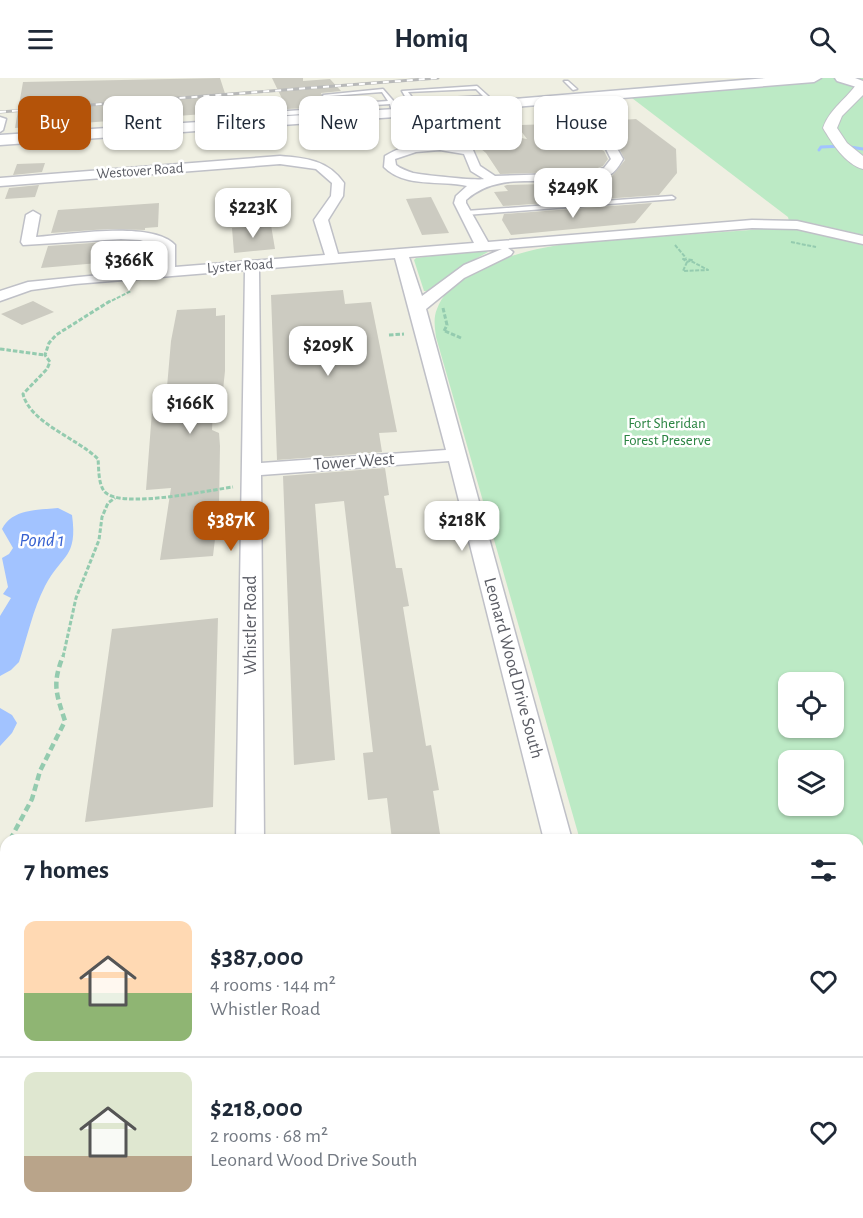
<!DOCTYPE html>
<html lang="en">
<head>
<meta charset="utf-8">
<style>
  :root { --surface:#fff; --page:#f2f2f3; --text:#1f2937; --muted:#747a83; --line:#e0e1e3; --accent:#b45309 }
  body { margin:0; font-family:"Alegreya Sans",sans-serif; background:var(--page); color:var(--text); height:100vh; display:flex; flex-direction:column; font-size:22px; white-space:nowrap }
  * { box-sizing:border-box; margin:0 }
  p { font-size:20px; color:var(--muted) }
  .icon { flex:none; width:33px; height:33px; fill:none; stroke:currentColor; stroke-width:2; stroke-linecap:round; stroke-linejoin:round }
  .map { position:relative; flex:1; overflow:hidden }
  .panel { position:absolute; left:0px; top:756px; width:864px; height:384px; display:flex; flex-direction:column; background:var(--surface); border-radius:18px 18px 0 0; box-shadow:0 2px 4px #0004 }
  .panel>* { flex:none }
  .hud { position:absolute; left:18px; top:18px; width:828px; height:54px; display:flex; gap:12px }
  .controls { position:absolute; left:778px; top:594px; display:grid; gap:12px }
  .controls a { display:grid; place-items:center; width:66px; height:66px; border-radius:12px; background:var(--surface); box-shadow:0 2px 4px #0004; font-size:30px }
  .price { position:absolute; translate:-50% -51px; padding:0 14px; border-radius:12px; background:#fff; color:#222; font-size:20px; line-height:39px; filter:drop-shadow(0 2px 3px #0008) }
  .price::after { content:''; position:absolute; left:50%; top:36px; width:18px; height:14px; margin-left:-9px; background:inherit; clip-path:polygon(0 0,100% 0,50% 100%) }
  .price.active { background:var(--accent); color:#fff }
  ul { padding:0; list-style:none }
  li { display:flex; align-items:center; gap:18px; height:150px; padding:0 24px }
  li+li { border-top:2px solid var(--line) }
  li span { display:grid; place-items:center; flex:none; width:168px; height:120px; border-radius:12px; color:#555 }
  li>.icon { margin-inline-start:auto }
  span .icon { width:72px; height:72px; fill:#fffc; stroke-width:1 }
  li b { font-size:26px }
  h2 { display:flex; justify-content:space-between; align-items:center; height:72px; padding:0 24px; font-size:26px }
  .pill { padding:0 21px; border-radius:12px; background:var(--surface); box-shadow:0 2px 4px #0004; font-size:21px; line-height:54px }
  .pill.active { background:var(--accent); color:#fff }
  header { display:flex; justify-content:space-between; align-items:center; height:78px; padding:0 24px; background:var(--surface); font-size:27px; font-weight:700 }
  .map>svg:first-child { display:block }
  .green { fill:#bceac5; fill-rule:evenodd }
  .water { fill:#a2c3ff }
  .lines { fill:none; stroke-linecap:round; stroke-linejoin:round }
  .stream { stroke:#a2c3ff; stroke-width:3 }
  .building { fill:#cccbc1 }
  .service-casing { stroke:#bfc0c7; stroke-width:3 }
  .minor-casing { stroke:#bfc0c7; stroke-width:3 }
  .tertiary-casing { stroke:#bfc0c7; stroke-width:2 }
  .secondary-casing { stroke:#bfc1c9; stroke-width:3 }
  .path-far2 { stroke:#94cbaf; stroke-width:2; stroke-dasharray:4 1.5; stroke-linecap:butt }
  .path-far1 { stroke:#94cbaf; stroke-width:3; stroke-dasharray:4.5 2; stroke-linecap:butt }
  .path { stroke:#94cbaf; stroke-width:4.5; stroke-dasharray:7 4; stroke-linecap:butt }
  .service { fill:#fff; fill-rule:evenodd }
  .minor { fill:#fff; fill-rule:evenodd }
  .tertiary { fill:#fff; fill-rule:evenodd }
  .secondary { fill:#fff; fill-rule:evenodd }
  .rail-casing { stroke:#b8b9b9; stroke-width:3 }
  .rail { stroke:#fff; stroke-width:2; stroke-dasharray:6; stroke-linecap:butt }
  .labels { text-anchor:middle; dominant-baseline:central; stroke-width:5; stroke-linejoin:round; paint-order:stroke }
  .far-street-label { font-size:15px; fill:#5b5d65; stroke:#fff }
  .far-park-label { font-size:15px; fill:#2b8442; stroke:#fff }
  .street-label { font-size:18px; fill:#5b5d65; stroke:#fff }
  .water-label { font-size:20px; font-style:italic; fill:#3862d0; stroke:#fff }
</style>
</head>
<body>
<header><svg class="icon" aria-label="menu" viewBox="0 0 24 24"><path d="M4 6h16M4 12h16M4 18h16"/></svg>Homiq<svg class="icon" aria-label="search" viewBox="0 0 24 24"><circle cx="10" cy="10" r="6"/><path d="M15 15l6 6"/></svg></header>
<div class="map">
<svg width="863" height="1140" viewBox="0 0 863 1140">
  <rect width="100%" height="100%" fill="#efefe2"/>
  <path class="green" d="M814 0H863V157L811 145 789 143 788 139 628 17Z
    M776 150 805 152 863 166V1140H688L687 1134H858V762H580L436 259C435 250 433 240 437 231 453 188 532 170 572 165ZM789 604H834V650H789ZM789 682H834V728H789Z
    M480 172 488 174 459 190 430 213H424L414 182 416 180Z"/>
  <path class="water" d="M58 430 72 437C78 480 62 476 45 508 33 531 27 560 19 584L11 592 0 598V538L11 520 3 516 8 509 2 480 9 476 13 470 2 451C12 431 37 432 58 430Z
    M0 630 12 637 17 645 12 655 0 668Z"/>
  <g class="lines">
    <path class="stream" d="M819 72 821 69 844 68 863 71"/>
  </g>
  <path class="building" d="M220 0 231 34 15 50 23 4Z
    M272 0H303V3L330 1 341 13 321 15 328 29 287 31Z
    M636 41 676 71 677 95 659 117 503 128 494 114 508 113 504 108 507 107 579 105 612 98 625 82 615 62 625 61 604 43Z
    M551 46 563 60 568 59 573 65 586 64 604 73 608 81 603 88 590 93 500 96 486 75 453 48 527 61 518 49H522L521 47Z
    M45 85 42 94 13 97 17 86Z
    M39 107 35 119 5 121 9 110Z
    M431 119 449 155 422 157 406 121Z
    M159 125 158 149 145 150V152L108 151 51 155 58 132Z
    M652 125 635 145 511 157 502 142 504 136Z
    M271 147 275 171 234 175 232 150Z
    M121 163 145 166 144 181 41 190 48 168Z
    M343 212 345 226 371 224 397 354 379 355 382 374 277 382 271 217Z
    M33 223 54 234 22 247 1 236Z
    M216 230V238L225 237V293L223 312 214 313 212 352 219 355 220 368 219 427 213 478 160 482 171 410 146 412 152 333 165 332 171 263 177 232Z
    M385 390 389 417 384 418 396 490H402L409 528 403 529 426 668 431 667 439 712 433 713 441 762H392L387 720 368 722 363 675 373 674 344 423 315 426 335 682 294 687 283 398Z
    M218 540 213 729 85 744 112 551Z"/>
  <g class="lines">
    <defs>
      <path id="service" d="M564 3H568L577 11 573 12Z
        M477 8 497 26V28H493L486 21 416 25 422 33 419 35 409 25 402 13ZM476 11 483 18 414 22 408 14Z
        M383 11 397 27V36L392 35 390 26 331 30 323 17ZM382 14 388 23 335 27 329 18Z
        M317 31 324 41H320L316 35 259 39V46L254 45 253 38 258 35Z
        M0 39 6 41 3 52 0 54Z
        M156 40 159 42 161 52 158 54 155 52 153 42Z
        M672 118 675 120 674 121 466 137 463 135 466 133Z"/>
      <path id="minor" d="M585 43 605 49 623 81C620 86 616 93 611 96 602 101 589 102 579 103 540 106 497 94 466 122V125L488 164 752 142 797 143 863 158V166L797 151 752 150 508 170 513 174 511 177 464 200 426 231 572 762H544L449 383 261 397 264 762H236L245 192 75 206 31 212 0 223V213L28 204 161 191V169L140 162 121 161 23 167 21 164 26 137 33 133 40 137 36 159C67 157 152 142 175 167V189L325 177 314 142 331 118 332 105 316 91 280 86 0 108V100L280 78C306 80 328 82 344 105L343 118 328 142 338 176 474 165 454 125 456 118 467 108C441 102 404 110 384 89L385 78C410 62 446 63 473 72L480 88 495 98 590 95 604 90 611 81 606 71 563 51 568 45ZM584 49 597 53 601 61 575 50ZM440 72 464 76 471 93 484 101C476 103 423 97 413 95 407 93 401 91 396 87L395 81 416 74ZM502 171 464 187 422 218 409 179ZM395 180 446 372 261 385 259 191Z
        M0 785H6V811L0 813Z
        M6 1087V1134H19L16 1140H0V1090Z
        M230 1134H268V1140H230Z
        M637 1134H675L676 1140H638Z"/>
      <path id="tertiary" d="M863 3V17L842 38 837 50 847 65 863 78V91C845 86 832 65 823 50 830 30 847 21 858 4Z"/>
      <path id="secondary" d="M766 0H821L814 4 395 39 0 67V57L395 31Z
        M835 0H855L863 3V11L837 3Z"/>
    </defs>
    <use href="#service" class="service-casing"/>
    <use href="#minor" class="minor-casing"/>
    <use href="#tertiary" class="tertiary-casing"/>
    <use href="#secondary" class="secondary-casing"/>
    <path class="path-far2" d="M791 164 816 169
      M675 167 686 180
      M683 181 692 182 687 184Z
      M687 184 683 193 708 192 691 183
      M107 225 131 213"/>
    <path class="path-far1" d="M110 223 56 257 49 265 45 277 50 284 47 291 23 316C30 345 77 360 98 381 99 391 98 404 104 413 118 432 210 412 233 409
      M443 230 447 247 444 253
      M445 253 461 260
      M389 257 404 256
      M0 271 45 277
      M63 579 76 520 99 462 102 439 108 425 115 420"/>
    <path class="path" d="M10 762 32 721 40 693 65 643C56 615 52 606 63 578"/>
    <use href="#service" class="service"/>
    <use href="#minor" class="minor"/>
    <use href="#tertiary" class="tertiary"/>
    <use href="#secondary" class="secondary"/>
    <defs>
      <path id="rail" d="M0 34 438 0"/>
    </defs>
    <use href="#rail" class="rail-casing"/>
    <use href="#rail" class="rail"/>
  </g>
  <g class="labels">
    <g class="far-street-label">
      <text transform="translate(140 93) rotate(-4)">Westover Road</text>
      <text transform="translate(240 188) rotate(-4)">Lyster Road</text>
    </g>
    <g class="far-park-label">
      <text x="667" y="345">Fort Sheridan<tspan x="667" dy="17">Forest Preserve</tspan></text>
    </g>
    <g class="street-label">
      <text transform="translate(354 384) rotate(-4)">Tower West</text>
      <text transform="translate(251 547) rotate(-90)">Whistler Road</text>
      <text transform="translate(513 590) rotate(75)">Leonard Wood Drive South</text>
    </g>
    <g class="water-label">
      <text x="42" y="462">Pond 1</text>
    </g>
  </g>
</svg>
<div class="controls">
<a><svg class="icon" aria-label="locate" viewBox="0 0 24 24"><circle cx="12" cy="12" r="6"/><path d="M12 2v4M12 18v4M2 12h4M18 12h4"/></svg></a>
<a><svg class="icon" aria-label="layers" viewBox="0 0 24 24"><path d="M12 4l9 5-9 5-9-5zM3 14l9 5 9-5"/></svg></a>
</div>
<b class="price" style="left:573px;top:141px">$249K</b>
<b class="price" style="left:253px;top:161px">$223K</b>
<b class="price" style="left:129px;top:214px">$366K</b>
<b class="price" style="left:328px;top:299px">$209K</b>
<b class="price" style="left:190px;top:357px">$166K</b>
<b class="price active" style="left:231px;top:474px">$387K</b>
<b class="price" style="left:462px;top:474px">$218K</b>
<div class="hud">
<a class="pill active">Buy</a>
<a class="pill">Rent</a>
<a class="pill">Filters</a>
<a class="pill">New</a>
<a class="pill">Apartment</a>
<a class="pill">House</a>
</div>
<section class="panel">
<h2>7 homes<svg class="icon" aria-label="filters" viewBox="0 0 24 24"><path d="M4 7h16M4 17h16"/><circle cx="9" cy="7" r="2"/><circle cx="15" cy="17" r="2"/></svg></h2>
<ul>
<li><span style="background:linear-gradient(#ffd9b3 60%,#8fb573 0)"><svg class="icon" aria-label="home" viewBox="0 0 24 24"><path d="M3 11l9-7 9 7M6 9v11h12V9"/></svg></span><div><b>$387,000</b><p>4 rooms · 144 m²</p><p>Whistler Road</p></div><svg class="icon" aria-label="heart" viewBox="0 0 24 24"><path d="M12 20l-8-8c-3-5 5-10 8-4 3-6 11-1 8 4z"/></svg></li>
<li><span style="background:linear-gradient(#dfe7d0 70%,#b9a48a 0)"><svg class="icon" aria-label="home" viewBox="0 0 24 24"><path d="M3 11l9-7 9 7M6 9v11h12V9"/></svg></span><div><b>$218,000</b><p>2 rooms · 68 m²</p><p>Leonard Wood Drive South</p></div><svg class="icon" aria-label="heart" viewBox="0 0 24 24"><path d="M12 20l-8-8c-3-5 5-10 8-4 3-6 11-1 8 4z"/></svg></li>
</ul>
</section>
</div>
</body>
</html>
